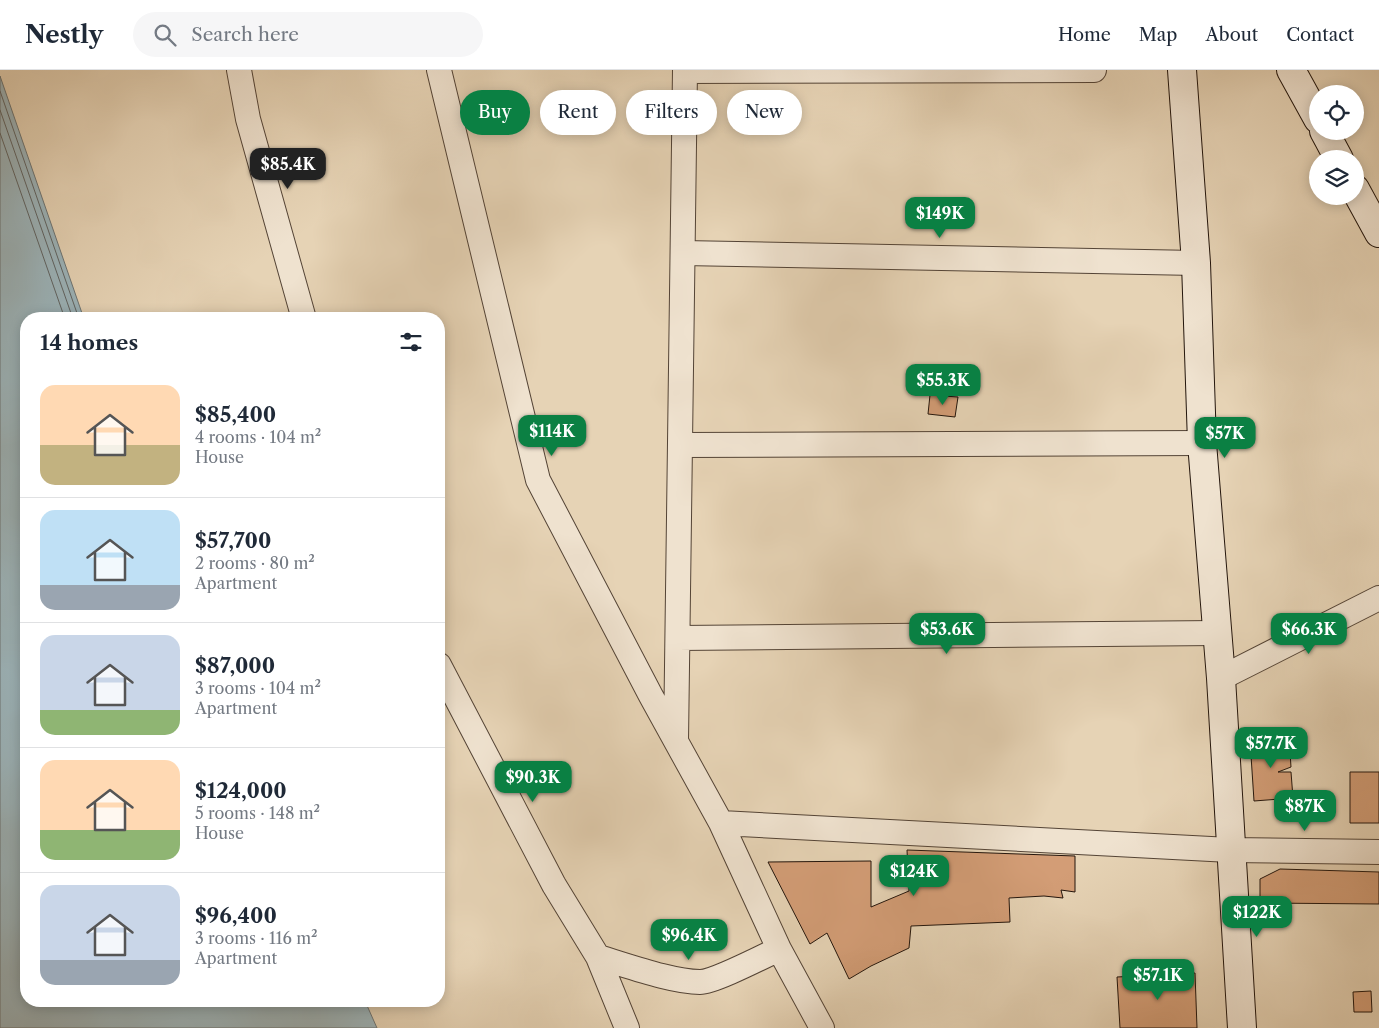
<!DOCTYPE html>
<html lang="en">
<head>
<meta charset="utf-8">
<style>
  :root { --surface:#fff; --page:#f6f6f7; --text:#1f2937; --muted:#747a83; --line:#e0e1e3; --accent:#0b8043 }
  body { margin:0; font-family:"Libre Caslon Text",serif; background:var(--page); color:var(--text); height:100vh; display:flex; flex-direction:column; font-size:19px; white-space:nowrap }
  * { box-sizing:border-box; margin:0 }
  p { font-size:16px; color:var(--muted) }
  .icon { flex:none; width:28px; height:28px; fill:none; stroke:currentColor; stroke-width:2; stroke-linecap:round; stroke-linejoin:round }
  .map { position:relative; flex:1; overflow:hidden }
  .side { position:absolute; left:20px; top:242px; width:425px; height:695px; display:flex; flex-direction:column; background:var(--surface); border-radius:20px; box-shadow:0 2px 12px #0003 }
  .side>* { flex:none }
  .guide { position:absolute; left:460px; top:20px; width:475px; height:45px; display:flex; gap:10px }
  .fabs { position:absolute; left:1309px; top:15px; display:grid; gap:10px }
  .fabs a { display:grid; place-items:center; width:55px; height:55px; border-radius:50%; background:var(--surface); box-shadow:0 2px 12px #0003; font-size:25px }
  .price { position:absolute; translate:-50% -42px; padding:0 11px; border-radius:10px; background:var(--accent); color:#fff; font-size:16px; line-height:32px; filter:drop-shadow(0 1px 2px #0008) }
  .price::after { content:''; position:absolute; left:50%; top:30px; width:15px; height:11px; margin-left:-8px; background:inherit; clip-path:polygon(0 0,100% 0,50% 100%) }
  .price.active { background:#222; color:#fff }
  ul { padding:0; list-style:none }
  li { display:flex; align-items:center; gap:15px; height:125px; padding:0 20px }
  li+li { border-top:1px solid var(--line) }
  li span { display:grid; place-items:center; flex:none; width:140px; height:100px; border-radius:15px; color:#555 }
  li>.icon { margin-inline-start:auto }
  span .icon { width:60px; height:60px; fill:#fffc; stroke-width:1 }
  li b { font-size:21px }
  h2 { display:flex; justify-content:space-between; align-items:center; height:60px; padding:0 20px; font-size:21px }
  .tag { padding:0 18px; border-radius:22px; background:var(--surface); box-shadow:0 2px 12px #0003; font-size:18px; line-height:45px }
  .tag.active { background:var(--accent); color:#fff }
  header { display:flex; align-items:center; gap:30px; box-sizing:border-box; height:70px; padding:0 25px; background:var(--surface); border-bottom:1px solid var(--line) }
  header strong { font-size:24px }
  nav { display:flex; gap:28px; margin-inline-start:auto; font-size:18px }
  .search { width:350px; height:45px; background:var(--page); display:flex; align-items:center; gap:12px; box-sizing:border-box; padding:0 18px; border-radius:28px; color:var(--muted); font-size:19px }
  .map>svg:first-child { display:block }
  .water { fill:#9cb4ba; stroke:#6c7474 }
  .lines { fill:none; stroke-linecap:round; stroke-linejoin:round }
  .shore { stroke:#606463; stroke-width:1 }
  .building { fill:#d39d76; stroke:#23150c }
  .minor-casing { stroke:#544436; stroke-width:26 }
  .secondary-casing { stroke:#23150c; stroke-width:30 }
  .minor { stroke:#efe2cf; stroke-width:24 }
  .secondary { stroke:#efe2cf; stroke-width:28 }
</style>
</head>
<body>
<header>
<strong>Nestly</strong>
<div class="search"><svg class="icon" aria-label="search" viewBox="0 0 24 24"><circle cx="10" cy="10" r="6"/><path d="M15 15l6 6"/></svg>Search here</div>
<nav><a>Home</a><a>Map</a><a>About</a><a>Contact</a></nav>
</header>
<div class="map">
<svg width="1379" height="958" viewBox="0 0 1379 958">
  <rect width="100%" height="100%" fill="#e6d3b5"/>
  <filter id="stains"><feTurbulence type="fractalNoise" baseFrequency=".004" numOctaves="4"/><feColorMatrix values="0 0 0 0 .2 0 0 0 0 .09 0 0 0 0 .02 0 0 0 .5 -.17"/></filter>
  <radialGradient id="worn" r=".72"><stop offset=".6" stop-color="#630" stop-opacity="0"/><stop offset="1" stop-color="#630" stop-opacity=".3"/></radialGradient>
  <path class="water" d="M0 6 84 249H26V931H365L377 958H0Z"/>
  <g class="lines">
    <path class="shore" d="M0 21 79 249
      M0 40 73 249
      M0 63 65 249"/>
  </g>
  <path class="building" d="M930 325 958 327 955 347 928 344Z
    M1289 667 1291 697 1278 702H1291L1293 728 1254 731 1250 670Z
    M1350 702H1379V753H1350Z
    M907 780 1075 786V822L1061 820 1063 828 1044 826 1009 828 1010 852 911 856 909 878 871 896 849 909 827 863 810 874 768 792 871 791V837L909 821Z
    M1280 799 1379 802V834L1260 833V809Z
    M1195 903 1197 958H1120L1117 907Z
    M1371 921 1372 942H1354L1353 922Z"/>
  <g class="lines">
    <defs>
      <path id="minor" d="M239 0 248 49 304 249
        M439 0 538 410 651 626 721 753 779 879 822 958
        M685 1 1094 0
        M683 183 1196 193
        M680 375 1202 373
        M678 568 1217 563
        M439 595 554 815 598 887 627 958
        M1221 608 1379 528
        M676 671 685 0
        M721 753 1230 780 1379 782
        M598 887C626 895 672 912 700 912 714 912 764 886 779 879"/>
      <path id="secondary" d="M1182 0 1196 193 1202 373 1221 608 1242 958
        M1291 0 1318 49
        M1324 61 1339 89
        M1355 119 1379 163"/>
    </defs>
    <use href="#minor" class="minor-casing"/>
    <use href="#secondary" class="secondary-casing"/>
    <use href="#minor" class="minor"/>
    <use href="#secondary" class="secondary"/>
  </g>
  <rect width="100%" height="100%" filter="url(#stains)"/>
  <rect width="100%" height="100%" fill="url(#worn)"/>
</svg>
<div class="fabs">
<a><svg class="icon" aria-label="locate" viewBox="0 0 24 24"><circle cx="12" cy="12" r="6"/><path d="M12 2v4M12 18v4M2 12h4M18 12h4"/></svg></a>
<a><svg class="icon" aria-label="layers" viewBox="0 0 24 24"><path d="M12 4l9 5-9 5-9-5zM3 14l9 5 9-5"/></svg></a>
</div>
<b class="price active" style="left:288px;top:120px">$85.4K</b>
<b class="price" style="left:940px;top:169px">$149K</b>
<b class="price" style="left:943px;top:336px">$55.3K</b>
<b class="price" style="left:552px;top:387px">$114K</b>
<b class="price" style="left:1225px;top:389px">$57K</b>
<b class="price" style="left:947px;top:585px">$53.6K</b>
<b class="price" style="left:1309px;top:585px">$66.3K</b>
<b class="price" style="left:1271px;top:699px">$57.7K</b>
<b class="price" style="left:533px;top:733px">$90.3K</b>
<b class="price" style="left:1305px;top:762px">$87K</b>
<b class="price" style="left:914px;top:827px">$124K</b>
<b class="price" style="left:1257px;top:868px">$122K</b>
<b class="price" style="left:689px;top:891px">$96.4K</b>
<b class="price" style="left:1158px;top:931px">$57.1K</b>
<div class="guide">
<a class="tag active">Buy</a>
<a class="tag">Rent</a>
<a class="tag">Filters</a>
<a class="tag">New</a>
</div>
<section class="side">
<h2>14 homes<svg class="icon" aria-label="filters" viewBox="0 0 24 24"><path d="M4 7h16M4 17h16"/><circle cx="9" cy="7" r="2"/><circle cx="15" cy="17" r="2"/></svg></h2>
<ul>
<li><span style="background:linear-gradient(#ffd9b3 60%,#c2b280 0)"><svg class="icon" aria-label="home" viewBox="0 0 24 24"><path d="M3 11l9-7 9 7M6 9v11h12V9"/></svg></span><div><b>$85,400</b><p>4 rooms · 104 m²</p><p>House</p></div></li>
<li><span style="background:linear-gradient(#bfe0f5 75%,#9aa5b1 0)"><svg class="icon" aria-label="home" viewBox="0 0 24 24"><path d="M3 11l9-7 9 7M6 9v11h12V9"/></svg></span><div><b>$57,700</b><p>2 rooms · 80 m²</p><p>Apartment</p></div></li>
<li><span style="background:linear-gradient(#c9d6e8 75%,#8fb573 0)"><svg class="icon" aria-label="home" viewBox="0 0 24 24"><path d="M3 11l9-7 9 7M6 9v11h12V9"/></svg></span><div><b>$87,000</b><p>3 rooms · 104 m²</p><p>Apartment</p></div></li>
<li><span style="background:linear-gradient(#ffd9b3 70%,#8fb573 0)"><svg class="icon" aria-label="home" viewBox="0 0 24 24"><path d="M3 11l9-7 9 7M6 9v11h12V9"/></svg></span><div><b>$124,000</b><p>5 rooms · 148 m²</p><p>House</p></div></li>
<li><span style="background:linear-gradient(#c9d6e8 75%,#9aa5b1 0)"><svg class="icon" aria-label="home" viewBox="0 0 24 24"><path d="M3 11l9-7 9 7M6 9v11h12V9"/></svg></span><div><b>$96,400</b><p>3 rooms · 116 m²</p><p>Apartment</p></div></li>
</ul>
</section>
</div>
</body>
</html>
